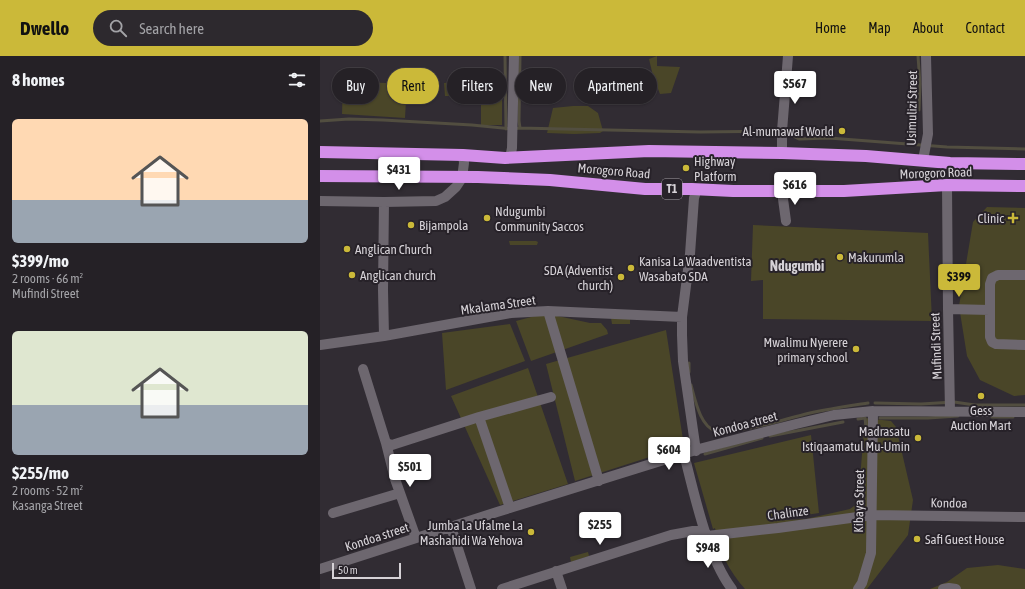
<!DOCTYPE html>
<html lang="en">
<head>
<meta charset="utf-8">
<style>
  :root { --surface:#252126; --page:#2d292e; --text:#f1f3f6; --muted:#a3a3a7; --line:#423e43; --accent:#cbb939 }
  body { margin:0; font-family:"Asap Condensed",sans-serif; background:var(--page); color:var(--text); height:100vh; display:flex; flex-direction:column; font-size:15px; white-space:nowrap }
  * { box-sizing:border-box; margin:0 }
  p { font-size:13px; color:var(--muted) }
  .icon { flex:none; width:22px; height:22px; fill:none; stroke:currentColor; stroke-width:2; stroke-linecap:round; stroke-linejoin:round }
  .map { position:relative; flex:1; overflow:hidden }
  .side { display:flex; flex-direction:column; background:var(--surface); width:320px }
  .side>* { flex:none }
  .top-card { position:absolute; left:12px; top:12px; width:380px; height:36px; display:flex; gap:8px }
  .scale { position:absolute; left:12px; bottom:10px; width:69px; box-sizing:border-box; padding-left:4px; border:2px solid #d6d2d7; border-top:0; font-size:11px; line-height:14px; white-space:nowrap; color:#d6d2d7; -webkit-text-stroke:3px #272229; paint-order:stroke }
  .price { position:absolute; translate:-50% -34px; padding:0 9px; border-radius:4px; background:#fff; color:#222; font-size:13px; line-height:26px; filter:drop-shadow(0 1px 2px #0008) }
  .price::after { content:''; position:absolute; left:50%; top:24px; width:12px; height:9px; margin-left:-6px; background:inherit; clip-path:polygon(0 0,100% 0,50% 100%) }
  .price.selected { background:var(--accent); color:#111 }
  ul { padding:0; list-style:none }
  li { display:grid; align-content:center; gap:8px; height:212px; padding:0 12px }
  li span { display:grid; place-items:center; height:124px; border-radius:6px; color:#555 }
  li>.icon { margin-inline-start:auto }
  span .icon { width:72px; height:72px; fill:#fffc; stroke-width:1 }
  li b { font-size:17px }
  h2 { display:flex; justify-content:space-between; align-items:center; height:48px; padding:0 12px; font-size:17px }
  .pill { padding:0 14px; border-radius:18px; background:var(--surface); box-shadow:0 1px 3px #0004,0 0 0 1px var(--line); font-size:14px; line-height:36px }
  .pill.selected { background:var(--accent); color:#111 }
  header { display:flex; align-items:center; gap:24px; box-sizing:border-box; height:56px; padding:0 20px; background:var(--accent); color:#111 }
  header strong { font-size:19px }
  nav { display:flex; gap:22px; margin-inline-start:auto; font-size:14px }
  .search { width:280px; height:36px; background:var(--page); display:flex; align-items:center; gap:10px; box-sizing:border-box; padding:0 14px; border-radius:22px; color:var(--muted); font-size:15px }
  main { display:flex; flex:1; min-height:0 }
  .map>svg:first-child { display:block }
  .green { fill:#4a4628 }
  .lines { fill:none; stroke-linecap:round; stroke-linejoin:round }
  .stream { stroke:#524e40; stroke-width:3 }
  .minor { stroke:#6d676f; stroke-width:10 }
  .highway { stroke:#d38fe9; stroke-width:12 }
  .poi-dot { fill:#cbb939; stroke:#272229; stroke-width:1.5 }
  .labels { text-anchor:middle; dominant-baseline:central; stroke-width:4; stroke-linejoin:round; paint-order:stroke }
  .shield { fill:#272229; stroke:#a29da3; stroke-width:1 }
  .shield-label { font-size:12px; font-weight:bold; fill:#d6d2d7 }
  .street-label { font-size:13px; fill:#d6d2d7; stroke:#272229 }
  .poi-label { font-size:13px; fill:#d6d2d7; stroke:#272229; text-anchor:start }
  .neighbourhood-label { font-size:14px; font-weight:bold; fill:#d6d2d7; stroke:#272229 }
</style>
</head>
<body>
<header>
<strong>Dwello</strong>
<div class="search"><svg class="icon" aria-label="search" viewBox="0 0 24 24"><circle cx="10" cy="10" r="6"/><path d="M15 15l6 6"/></svg>Search here</div>
<nav><a>Home</a><a>Map</a><a>About</a><a>Contact</a></nav>
</header>
<main>
<section class="side">
<h2>8 homes<svg class="icon" aria-label="filters" viewBox="0 0 24 24"><path d="M4 7h16M4 17h16"/><circle cx="9" cy="7" r="2"/><circle cx="15" cy="17" r="2"/></svg></h2>
<ul>
<li><span style="background:linear-gradient(#ffd9b3 65%,#9aa5b1 0)"><svg class="icon" aria-label="home" viewBox="0 0 24 24"><path d="M3 11l9-7 9 7M6 9v11h12V9"/></svg></span><div><b>$399/mo</b><p>2 rooms · 66 m²</p><p>Mufindi Street</p></div></li>
<li><span style="background:linear-gradient(#dfe7d0 60%,#9aa5b1 0)"><svg class="icon" aria-label="home" viewBox="0 0 24 24"><path d="M3 11l9-7 9 7M6 9v11h12V9"/></svg></span><div><b>$255/mo</b><p>2 rooms · 52 m²</p><p>Kasanga Street</p></div></li>
</ul>
</section>
<div class="map">
<svg width="705" height="533" viewBox="0 0 705 533">
  <rect width="100%" height="100%" fill="#312c33"/>
  <path class="green" d="M337 0V10L360 11 351 37 340 38 333 20 329 3Z
    M161 23H182V69H161Z
    M23 25 87 28 85 62 22 58Z
    M133 26V40H125L124 27Z
    M253 50H268L278 57 283 75 280 77 254 78 227 77 233 52Z
    M667 151 705 152V339L694 340 660 324 647 300 639 250 653 166Z
    M433 169 608 177 612 265 443 263V224L431 225Z
    M189 185H216L218 186 217 189H190Z
    M187 250 188 254 168 259 167 251Z
    M233 259 270 267H281L287 274 288 278 211 305 196 265 215 260Z
    M291 262 310 263V268H292Z
    M190 268 205 305 126 334 122 277Z
    M346 274 364 390 255 425 226 308Z
    M208 312 248 428 180 449 131 340Z
    M545 362 571 365 576 371 593 444 588 479 547 533H425C410 516 398 495 395 472L393 473 374 407 491 379 499 457 446 465 486 463 530 453 538 447Z
    M268 496 269 500 251 506 250 501Z
    M678 509 705 513V533H610L627 526 647 512Z"/>
  <g class="lines">
    <path class="stream" d="M185 0 186 73
      M200 0 199 65 200 72
      M598 0 600 28 599 54
      M0 65 29 63 63 64 152 69 192 73 200 72 243 73 380 76 460 75
      M465 76 479 83 509 82 627 91 705 93
      M369 307V316
      M371 329C375 343 380 371 396 375V374C427 377 460 364 490 357 509 353 529 350 548 347
      M555 347 601 348 634 346 655 349H705
      M672 361H693
      M560 362H608L638 360
      M538 363 545 362 547 379
      M450 380 523 366
      M385 398 442 382"/>
    <path class="minor" d="M462 97V75L468 0
      M190 102 192 92 194 0
      M603 104 608 78 606 0
      M627 129 628 253 630 355
      M465 135 463 143 466 165
      M0 145 64 146 116 145 125 141 136 131 142 122 144 107 143 99
      M705 219H678L672 222 670 228V281L672 286 676 288 705 289
      M628 253 670 254
      M228 255 279 425
      M64 280 63 234 64 146
      M0 289 64 280 191 257 228 255 362 261
      M43 313 66 387 72 389 159 361 231 341
      M159 361 190 452
      M66 387 75 423 96 482
      M376 395 363 305 362 279V261L370 198 374 142 377 133
      M364 398C374 437 388 503 412 533
      M13 457 80 437
      M131 471 151 533
      M387 480 458 472 552 459 705 461
      M0 513 177 456 379 393 476 368 514 359 553 355 705 356
      M236 515 242 533
      M182 533 351 479 384 473
      M538 533 542 527 551 497 553 355
      M623 533 629 532 636 533"/>
    <path class="highway" d="M0 96 143 99 185 102 329 95 462 97 546 100 630 107 705 108
      M0 120 158 121 230 124 325 133H372L413 135H524L627 129 705 130"/>
  </g>
  <g class="poi-dot">
    <circle cx="522" cy="75" r="4"/>
    <circle cx="366" cy="112" r="4"/>
    <circle cx="167" cy="162" r="4"/>
    <path d="M691 156h4v4h4v4h-4v4h-4v-4h-4v-4h4z"/>
    <circle cx="91" cy="169" r="4"/>
    <circle cx="27" cy="193" r="4"/>
    <circle cx="520" cy="201" r="4"/>
    <circle cx="311" cy="212" r="4"/>
    <circle cx="32" cy="219" r="4"/>
    <circle cx="301" cy="221" r="4"/>
    <circle cx="536" cy="293" r="4"/>
    <circle cx="661" cy="340" r="4"/>
    <circle cx="598" cy="382" r="4"/>
    <circle cx="211" cy="476" r="4"/>
    <circle cx="597" cy="483" r="4"/>
  </g>
  <g class="labels">
    <rect class="shield" x="342" y="123" width="20" height="20" rx="3"/>
    <g class="shield-label">
      <text x="352" y="133">T1</text>
    </g>
    <g class="street-label">
      <text transform="translate(592 52) rotate(-89)">Usimulizi Street</text>
      <text transform="translate(294 115) rotate(5)">Morogoro Road</text>
      <text transform="translate(616 117) rotate(-2)">Morogoro Road</text>
      <text transform="translate(178 249) rotate(-8)">Mkalama Street</text>
      <text transform="translate(616 290) rotate(-92)">Mufindi Street</text>
      <text transform="translate(425 368) rotate(-15)">Kondoa street</text>
      <text transform="translate(539 445) rotate(-89)">Kibaya Street</text>
      <text transform="translate(629 447) rotate(1)">Kondoa</text>
      <text transform="translate(468 457) rotate(-8)">Chalinze</text>
      <text transform="translate(57 481) rotate(-18)">Kondoa street</text>
    </g>
    <g class="poi-label">
      <text x="514" y="75" text-anchor="end">Al-mumawaf World</text>
      <text x="374" y="105">Highway<tspan x="374" dy="15">Platform</tspan></text>
      <text x="175" y="155">Ndugumbi<tspan x="175" dy="15">Community Saccos</tspan></text>
      <text x="684" y="162" text-anchor="end">Clinic</text>
      <text x="99" y="169">Bijampola</text>
      <text x="35" y="193">Anglican Church</text>
      <text x="528" y="201">Makurumla</text>
      <text x="319" y="205">Kanisa La Waadventista<tspan x="319" dy="15">Wasabato SDA</tspan></text>
      <text x="293" y="214" text-anchor="end">SDA (Adventist<tspan x="293" dy="15">church)</tspan></text>
      <text x="40" y="219">Anglican church</text>
      <text x="528" y="286" text-anchor="end">Mwalimu Nyerere<tspan x="528" dy="15">primary school</tspan></text>
      <text x="661" y="354" text-anchor="middle">Gess<tspan x="661" dy="15">Auction Mart</tspan></text>
      <text x="590" y="375" text-anchor="end">Madrasatu<tspan x="590" dy="15">Istiqaamatul Mu-Umin</tspan></text>
      <text x="203" y="469" text-anchor="end">Jumba La Ufalme La<tspan x="203" dy="15">Mashahidi Wa Yehova</tspan></text>
      <text x="605" y="483">Safi Guest House</text>
    </g>
    <g class="neighbourhood-label">
      <text x="477" y="210">Ndugumbi</text>
    </g>
  </g>
</svg>
<div class="scale">50 m</div>
<b class="price" style="left:475px;top:49px">$567</b>
<b class="price" style="left:79px;top:135px">$431</b>
<b class="price" style="left:475px;top:150px">$616</b>
<b class="price selected" style="left:639px;top:242px">$399</b>
<b class="price" style="left:349px;top:415px">$604</b>
<b class="price" style="left:90px;top:432px">$501</b>
<b class="price" style="left:280px;top:490px">$255</b>
<b class="price" style="left:388px;top:513px">$948</b>
<div class="top-card">
<a class="pill">Buy</a>
<a class="pill selected">Rent</a>
<a class="pill">Filters</a>
<a class="pill">New</a>
<a class="pill">Apartment</a>
</div>
</div>
</main>
</body>
</html>
